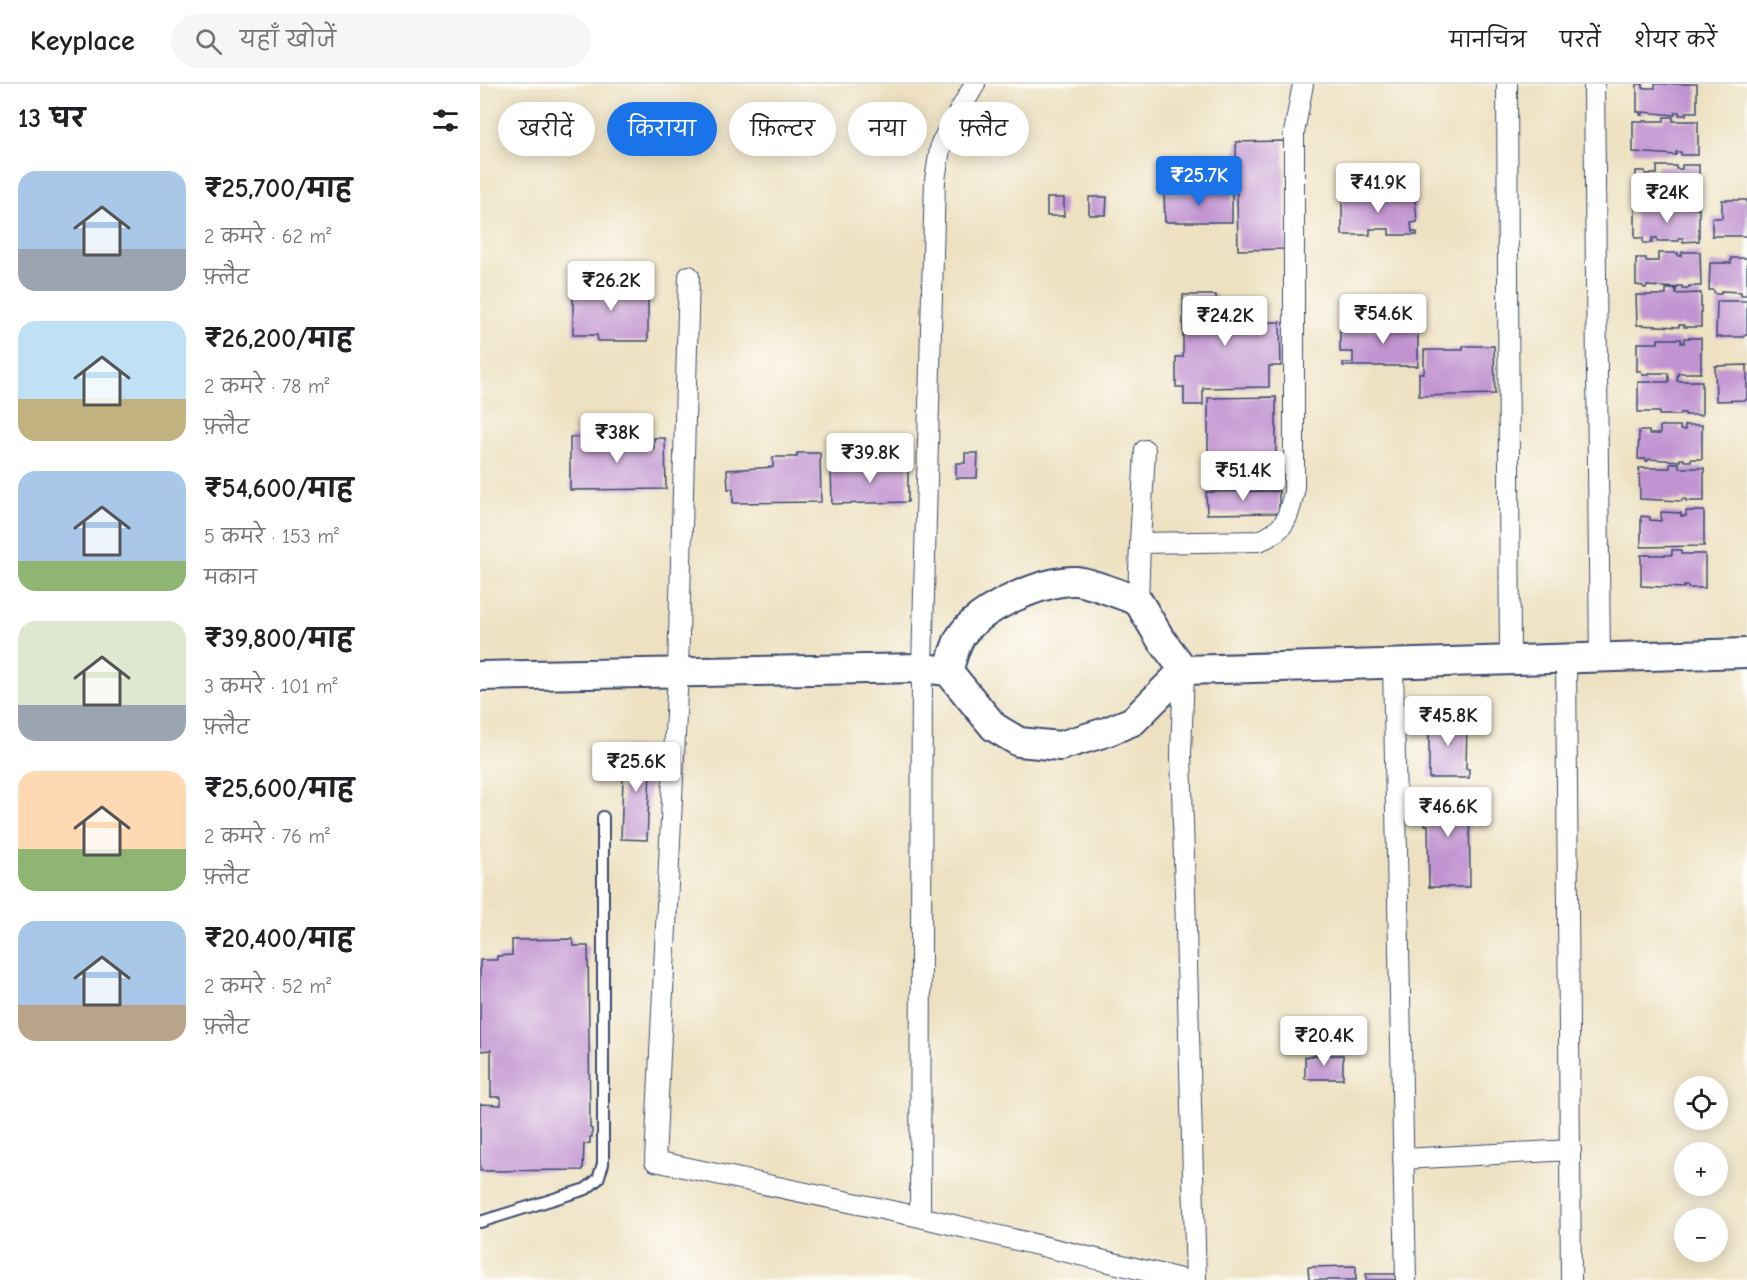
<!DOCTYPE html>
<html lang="hi">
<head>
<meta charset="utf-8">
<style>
  :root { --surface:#fff; --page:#f6f6f6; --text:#202124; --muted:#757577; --line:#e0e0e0; --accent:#1a73e8 }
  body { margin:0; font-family:"Comic Neue","Playpen Sans Deva",sans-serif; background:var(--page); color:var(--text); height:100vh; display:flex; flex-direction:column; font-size:22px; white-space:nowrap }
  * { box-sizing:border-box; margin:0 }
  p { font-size:20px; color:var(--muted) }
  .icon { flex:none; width:33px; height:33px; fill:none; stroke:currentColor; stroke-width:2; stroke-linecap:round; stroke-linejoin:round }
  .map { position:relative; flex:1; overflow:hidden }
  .drawer { display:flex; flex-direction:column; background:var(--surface); width:480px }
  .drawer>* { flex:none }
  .top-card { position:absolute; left:18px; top:18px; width:570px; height:54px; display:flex; gap:12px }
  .buttons { position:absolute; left:1194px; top:992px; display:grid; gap:12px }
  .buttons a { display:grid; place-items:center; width:54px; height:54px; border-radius:50%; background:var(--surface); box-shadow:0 3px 15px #0003; font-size:30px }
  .price { position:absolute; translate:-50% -51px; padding:0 14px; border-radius:6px; background:#fff; color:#222; font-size:20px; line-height:39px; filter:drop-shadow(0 2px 3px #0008) }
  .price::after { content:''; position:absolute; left:50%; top:36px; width:18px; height:14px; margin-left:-9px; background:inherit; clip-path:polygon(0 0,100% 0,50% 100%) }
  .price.selected { background:var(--accent); color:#fff }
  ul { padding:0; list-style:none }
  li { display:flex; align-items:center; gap:18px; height:150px; padding:0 18px }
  li span { display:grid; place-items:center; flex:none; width:168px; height:120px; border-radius:18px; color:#555 }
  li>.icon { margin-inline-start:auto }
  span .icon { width:72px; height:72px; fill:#fffc; stroke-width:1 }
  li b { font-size:26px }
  h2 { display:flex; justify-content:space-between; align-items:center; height:72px; padding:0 18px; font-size:26px }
  .pill { padding:0 21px; border-radius:27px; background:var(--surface); box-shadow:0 3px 15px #0003; font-size:21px; line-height:54px }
  .pill.selected { background:var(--accent); color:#fff }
  header { display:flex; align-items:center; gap:36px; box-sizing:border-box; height:84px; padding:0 30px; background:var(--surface); border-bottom:2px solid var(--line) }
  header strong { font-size:28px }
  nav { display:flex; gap:33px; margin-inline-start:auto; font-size:21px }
  .search { width:420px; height:54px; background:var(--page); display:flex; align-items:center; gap:15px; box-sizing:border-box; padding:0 21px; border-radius:33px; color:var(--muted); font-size:22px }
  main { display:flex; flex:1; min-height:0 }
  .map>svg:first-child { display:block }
  .building { fill:#c193d1 }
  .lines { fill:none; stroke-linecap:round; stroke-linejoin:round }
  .lane-casing { stroke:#3b4a6d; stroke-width:14 }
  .street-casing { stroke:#3b4a6d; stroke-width:22 }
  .secondary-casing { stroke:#3b4a6d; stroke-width:32 }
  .lane { stroke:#fff; stroke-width:10 }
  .street { stroke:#fff; stroke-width:20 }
  .secondary { stroke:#fff; stroke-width:28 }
</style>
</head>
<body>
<header>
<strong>Keyplace</strong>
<div class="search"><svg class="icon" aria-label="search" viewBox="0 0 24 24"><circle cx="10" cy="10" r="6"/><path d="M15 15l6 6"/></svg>यहाँ खोजें</div>
<nav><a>मानचित्र</a><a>परतें</a><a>शेयर करें</a></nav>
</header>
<main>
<section class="drawer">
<h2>13 घर<svg class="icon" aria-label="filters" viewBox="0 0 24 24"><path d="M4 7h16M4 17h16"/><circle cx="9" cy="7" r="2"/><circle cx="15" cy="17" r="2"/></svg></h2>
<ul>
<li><span style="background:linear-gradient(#a9c7e8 65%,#9aa5b1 0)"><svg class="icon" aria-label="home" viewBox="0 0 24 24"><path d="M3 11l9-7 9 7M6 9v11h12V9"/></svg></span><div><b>₹25,700/माह</b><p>2 कमरे · 62 m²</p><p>फ़्लैट</p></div></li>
<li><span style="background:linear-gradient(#bfe0f5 65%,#c2b280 0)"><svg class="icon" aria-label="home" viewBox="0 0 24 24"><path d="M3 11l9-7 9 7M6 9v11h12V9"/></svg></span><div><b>₹26,200/माह</b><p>2 कमरे · 78 m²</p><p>फ़्लैट</p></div></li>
<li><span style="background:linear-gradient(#a9c7e8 75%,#8fb573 0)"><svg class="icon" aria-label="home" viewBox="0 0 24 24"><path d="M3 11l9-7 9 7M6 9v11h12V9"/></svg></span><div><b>₹54,600/माह</b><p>5 कमरे · 153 m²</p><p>मकान</p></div></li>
<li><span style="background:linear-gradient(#dfe7d0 70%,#9aa5b1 0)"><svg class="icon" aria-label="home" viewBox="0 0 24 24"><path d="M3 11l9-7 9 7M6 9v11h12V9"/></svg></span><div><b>₹39,800/माह</b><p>3 कमरे · 101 m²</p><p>फ़्लैट</p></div></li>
<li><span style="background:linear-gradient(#ffd9b3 65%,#8fb573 0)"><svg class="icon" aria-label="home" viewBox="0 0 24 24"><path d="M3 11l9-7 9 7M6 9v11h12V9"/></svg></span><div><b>₹25,600/माह</b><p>2 कमरे · 76 m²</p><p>फ़्लैट</p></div></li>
<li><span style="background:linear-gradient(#a9c7e8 70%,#b9a48a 0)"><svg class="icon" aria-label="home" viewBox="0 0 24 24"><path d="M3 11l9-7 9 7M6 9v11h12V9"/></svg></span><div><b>₹20,400/माह</b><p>2 कमरे · 52 m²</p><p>फ़्लैट</p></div></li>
</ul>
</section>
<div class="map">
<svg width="1267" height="1196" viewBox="0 0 1267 1196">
  <rect width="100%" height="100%" fill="#fdfcf7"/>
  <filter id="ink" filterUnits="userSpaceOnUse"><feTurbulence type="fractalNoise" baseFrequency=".0167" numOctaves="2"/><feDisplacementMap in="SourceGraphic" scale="12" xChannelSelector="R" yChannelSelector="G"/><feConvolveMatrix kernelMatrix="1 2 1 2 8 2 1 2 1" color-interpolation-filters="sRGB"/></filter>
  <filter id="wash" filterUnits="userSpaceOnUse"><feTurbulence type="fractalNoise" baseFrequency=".008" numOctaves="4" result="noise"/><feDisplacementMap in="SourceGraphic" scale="24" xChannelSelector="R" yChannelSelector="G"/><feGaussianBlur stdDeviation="1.35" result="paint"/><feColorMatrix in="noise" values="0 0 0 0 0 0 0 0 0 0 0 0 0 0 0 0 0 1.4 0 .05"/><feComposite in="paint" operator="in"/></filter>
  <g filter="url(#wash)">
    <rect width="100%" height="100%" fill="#eee1c1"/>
    <g id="blocks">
      <path class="building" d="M1157 0H1163V4H1175V0H1217V28H1206V31H1199V28H1195V31L1163 28V31H1160V28H1157Z
        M1184 33H1193V37H1218V71H1201V68H1196V71L1153 68V37H1184Z
        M804 57 806 165 758 166 756 58Z
        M1202 81H1219V115H1208V117H1201V115H1196V117L1165 115V117H1162V114H1155L1156 87H1165V90H1177V82H1196V85H1202Z
        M713 107H752V138H685L684 109H713Z
        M930 110V115H935L937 138 931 139 932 148H937V151H909V145H890V151H862V111Z
        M609 113H627L626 131H609Z
        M567 114H584V132H567Z
        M1242 116H1267V152H1232V134H1242Z
        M1186 119 1195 120 1196 124H1219V157L1203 158V154H1198L1199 157H1177V154H1172V159H1163V154H1155V124H1186Z
        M1202 168H1220L1221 202H1209V204H1202V202H1198V204L1167 202 1166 204H1164L1163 202 1156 201V174H1166V177H1178V169H1198V172H1201Z
        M1251 174H1267V211H1261V208L1241 207V210H1236L1233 206H1229L1230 179H1251Z
        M99 200 155 202 161 200V202H168V257H118L117 251H93V202Z
        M1186 205H1196V210L1221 209V243H1204V241H1199V243L1157 241 1156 211H1186Z
        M703 211H736V220H781L782 238H800L801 282H789V303L723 304V321H704V303H696V273H703Z
        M1237 217H1267V251H1264V253H1236Z
        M901 236H938V282H863V279H873V268H860V246H901Z
        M1204 254H1221V289H1198L1197 297H1222V331H1205V329H1200V331H1179V328H1158V298H1189V293L1188 289H1169V291H1163L1161 287H1157V259H1178V255H1201V259H1204Z
        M983 262H1014L1015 310 939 312V289H944V266H983Z
        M1267 281V316L1236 317 1235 282Z
        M796 313V382L728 383V314Z
        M1205 341H1222V375H1211V377H1204V375H1200V377L1169 375 1168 377H1166V375H1158L1159 347H1169V350H1180V342H1200V346H1205Z
        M90 353H134V358L170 356V364H174V354H185L186 405 90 406Z
        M317 369H340L341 418 253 419V405H248L247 386 293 383V373H317Z
        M485 369H498L497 394H476V379H485Z
        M428 379V418L352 420 351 382Z
        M1190 379H1199V384H1224V417H1206V415H1202V417L1160 415 1159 384H1190Z
        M799 407V429L727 430 726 408Z
        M1206 427H1224V462L1161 463V432L1170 433V436L1181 437V428L1201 429V432H1206Z
        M1192 466H1201V470H1225V504H1208V502H1204V504L1161 502V471H1192Z
        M949 632 987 633 986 685H989V694H949Z
        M144 663 171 664 167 756 141 755Z
        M989 706 990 803H949L948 741H945V707Z
        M93 855 94 862H108L110 1044 112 1045V1053H110V1059L104 1060 103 1086 0 1087V1020L21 1021V1013H11V966L0 967V876H17V872L32 871V856Z
        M835 971H863V995H825V973L836 972Z
        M876 1182V1196H829L828 1183Z
        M886 1190H918V1196H886Z"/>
    </g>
  </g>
  <g filter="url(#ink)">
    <use href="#blocks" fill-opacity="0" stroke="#3b4a6d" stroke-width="1.5"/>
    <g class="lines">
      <defs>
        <path id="lane" d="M0 1138 106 1105 118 1095 123 1080V733"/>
        <path id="street" d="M1027 0 1030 577
          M1114 0 1120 575
          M209 192 198 587 175 1077 440 1133 705 1196
          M660 459 665 366
          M658 517 660 459 779 457C806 446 808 434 814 408V49L823 0
          M1086 576 1091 1196
          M913 581 926 1196
          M704 586 701 669 716 1196
          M923 1075 1091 1066
          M440 1133 442 584 455 96 461 59 495 0"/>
        <path id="secondary" d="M468 587C472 576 475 561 481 552 498 525 565 495 596 497 610 498 644 512 658 517L680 554 704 586
          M0 592 442 584 468 587 514 643 539 658 580 662 626 648 653 637 704 586 1267 569"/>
      </defs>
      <use href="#lane" class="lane-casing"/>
      <use href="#street" class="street-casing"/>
      <use href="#secondary" class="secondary-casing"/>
      <use href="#lane" class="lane"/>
      <use href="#street" class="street"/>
      <use href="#secondary" class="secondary"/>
    </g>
  </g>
</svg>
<div class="buttons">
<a><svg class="icon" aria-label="locate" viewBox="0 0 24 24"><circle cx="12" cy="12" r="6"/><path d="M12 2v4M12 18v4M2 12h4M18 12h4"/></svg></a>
<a>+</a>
<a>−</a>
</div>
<b class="price selected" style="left:719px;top:123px">₹25.7K</b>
<b class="price" style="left:898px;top:130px">₹41.9K</b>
<b class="price" style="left:1187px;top:140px">₹24K</b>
<b class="price" style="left:131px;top:228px">₹26.2K</b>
<b class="price" style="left:903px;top:261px">₹54.6K</b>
<b class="price" style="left:745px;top:263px">₹24.2K</b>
<b class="price" style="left:137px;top:380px">₹38K</b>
<b class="price" style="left:390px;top:400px">₹39.8K</b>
<b class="price" style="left:763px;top:418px">₹51.4K</b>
<b class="price" style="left:968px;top:663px">₹45.8K</b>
<b class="price" style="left:156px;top:709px">₹25.6K</b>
<b class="price" style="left:968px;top:754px">₹46.6K</b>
<b class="price" style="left:844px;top:983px">₹20.4K</b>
<div class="top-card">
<a class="pill">खरीदें</a>
<a class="pill selected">किराया</a>
<a class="pill">फ़िल्टर</a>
<a class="pill">नया</a>
<a class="pill">फ़्लैट</a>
</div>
</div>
</main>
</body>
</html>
